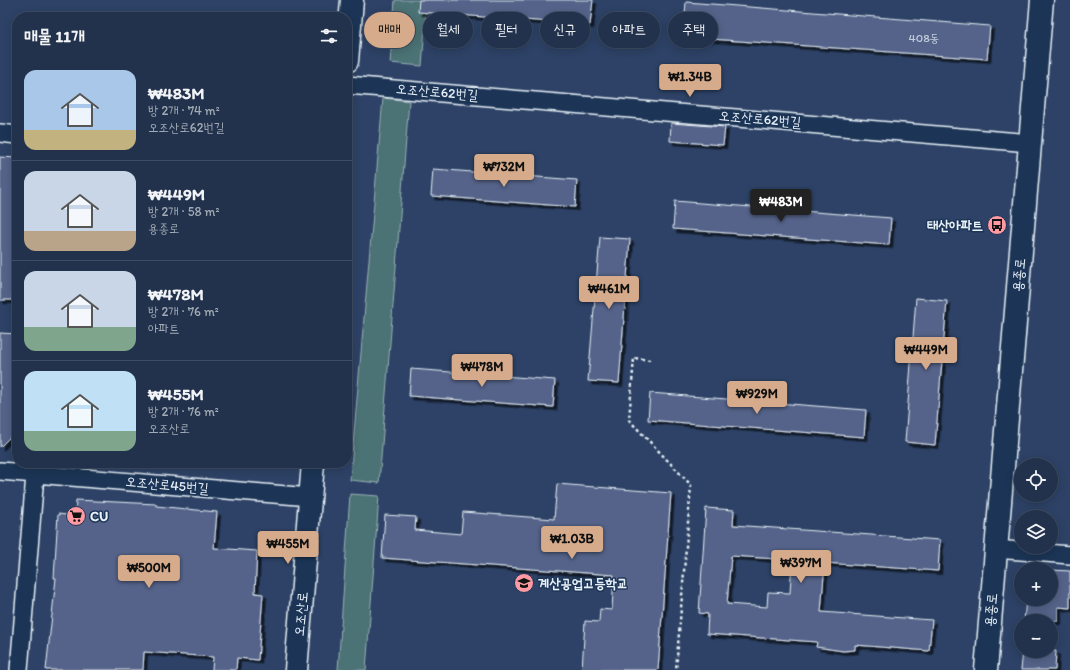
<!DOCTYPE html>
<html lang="ko">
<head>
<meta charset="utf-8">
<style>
  :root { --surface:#22324c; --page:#2e3e56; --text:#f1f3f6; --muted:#a2aab5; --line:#3f4d64; --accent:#d6ab8b }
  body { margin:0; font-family:Itim,"Poor Story",sans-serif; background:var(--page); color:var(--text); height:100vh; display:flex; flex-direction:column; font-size:15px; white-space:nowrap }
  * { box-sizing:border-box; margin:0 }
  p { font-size:13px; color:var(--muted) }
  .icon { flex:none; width:22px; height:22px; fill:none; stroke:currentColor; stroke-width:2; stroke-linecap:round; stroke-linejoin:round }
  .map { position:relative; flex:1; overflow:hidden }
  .side { position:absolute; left:12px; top:12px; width:340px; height:456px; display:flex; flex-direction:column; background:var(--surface); border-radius:16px; box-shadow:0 2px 10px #0003,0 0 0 1px var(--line) }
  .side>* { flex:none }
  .top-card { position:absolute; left:364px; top:12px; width:380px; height:36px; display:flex; gap:8px }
  .controls { position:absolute; left:1014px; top:458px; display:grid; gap:8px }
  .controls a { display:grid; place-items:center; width:44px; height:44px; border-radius:50%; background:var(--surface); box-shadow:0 2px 10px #0003,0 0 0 1px var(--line); font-size:20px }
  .price { position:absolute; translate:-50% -34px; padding:0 9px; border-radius:4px; background:var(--accent); color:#111; font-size:13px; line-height:26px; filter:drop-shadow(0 1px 2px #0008) }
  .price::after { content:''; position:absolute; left:50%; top:24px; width:12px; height:9px; margin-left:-6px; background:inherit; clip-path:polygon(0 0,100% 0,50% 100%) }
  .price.active { background:#222; color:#fff }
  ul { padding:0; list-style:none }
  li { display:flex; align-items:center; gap:12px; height:100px; padding:0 12px }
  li+li { border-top:1px solid var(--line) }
  li span { display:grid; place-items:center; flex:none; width:112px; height:80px; border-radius:12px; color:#555 }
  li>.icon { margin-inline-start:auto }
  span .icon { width:48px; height:48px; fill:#fffc; stroke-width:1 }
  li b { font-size:17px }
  h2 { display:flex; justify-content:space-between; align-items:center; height:48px; padding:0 12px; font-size:17px }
  .pill { padding:0 14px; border-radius:18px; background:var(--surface); box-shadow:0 2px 10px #0003,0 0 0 1px var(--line); font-size:14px; line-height:36px }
  .pill.active { background:var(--accent); color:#111 }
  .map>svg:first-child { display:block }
  .green { fill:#4c7275; stroke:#9ab2b6 }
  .building { fill:#55648a; stroke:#e8f1f8; fill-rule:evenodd; filter:url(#shadow) }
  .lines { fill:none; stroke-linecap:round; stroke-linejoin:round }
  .minor-casing { stroke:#e8f1f8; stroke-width:20 }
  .tertiary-casing { stroke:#e8f1f8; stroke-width:25 }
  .path { stroke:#e8f1f8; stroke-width:2.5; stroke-dasharray:3 3; stroke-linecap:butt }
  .minor { stroke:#1d3557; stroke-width:17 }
  .tertiary { stroke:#1d3557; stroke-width:22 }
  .labels { text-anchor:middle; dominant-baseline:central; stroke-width:3; stroke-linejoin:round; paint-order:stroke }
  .number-label { font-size:12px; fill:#c3cedc }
  .street-label { font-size:14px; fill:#e8f1f8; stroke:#1d3557 }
  .poi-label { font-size:14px; font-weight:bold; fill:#e8f1f8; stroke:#1d3557; text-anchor:start }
</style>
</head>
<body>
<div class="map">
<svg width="1070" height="670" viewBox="0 0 1070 670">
  <defs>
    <filter id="shadow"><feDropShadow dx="3.5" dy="3.5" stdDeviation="0" flood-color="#0009"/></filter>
  </defs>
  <rect width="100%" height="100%" fill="#2d4266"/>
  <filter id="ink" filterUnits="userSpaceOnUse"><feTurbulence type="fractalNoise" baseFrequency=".025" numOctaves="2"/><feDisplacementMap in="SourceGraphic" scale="8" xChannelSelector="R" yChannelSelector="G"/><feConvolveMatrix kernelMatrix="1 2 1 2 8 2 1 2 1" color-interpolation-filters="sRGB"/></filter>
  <g filter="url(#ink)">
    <path class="green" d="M395 0H427L422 66 390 63Z
      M383 98 409 101 379 483 350 480Z
      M350 494 379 496 366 670H338Z"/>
    <path class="building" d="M419 0H593L590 25 418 12Z
      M686 2 990 26 987 59 683 37Z
      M671 123 725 127 723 145 670 141Z
      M0 157 17 158V226L12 300H0Z
      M433 169 577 180 575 207 431 196Z
      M675 201 891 218 889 245 673 229Z
      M600 237 630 239 619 383 588 381Z
      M916 298 947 301 935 445 905 442Z
      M0 333 17 334V430L0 447Z
      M411 369 555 380 553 407 409 396Z
      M650 393 866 410 864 437 648 420Z
      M557 484 671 493 658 670H582L585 621 599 622 600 609 612 610 614 575 382 558 385 515 416 517 415 530 461 534 463 512 554 519Z
      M76 500 156 504V506L217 512 214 548 257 551 255 593 263 594 258 660 237 658 236 670H212L213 657 144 652 143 670H46L56 578H54L58 514 75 516Z
      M706 508 734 510 733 525 940 540 938 571 825 563 821 612 932 620 929 651 855 645V650L843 651 816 647 817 642 707 634 708 614 699 613ZM731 556 792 560 790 593 768 592 767 607 727 604Z
      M1051 570 1070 571V608L1058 607V621H1024L1026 599H1051Z
      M1023 651H1056L1055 670H1021Z"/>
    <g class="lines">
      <defs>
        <path id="minor" d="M347 85 1030 143
          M0 133 17 135
          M0 471 310 497
          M996 549 1070 555
          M19 670 36 463"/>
        <path id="tertiary" d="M347 61 352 0
          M296 670 313 463
          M986 670 1042 0"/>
      </defs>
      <use href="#minor" class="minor-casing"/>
      <use href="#tertiary" class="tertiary-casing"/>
      <path class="path" d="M650 360 634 358 629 420 691 485 676 670"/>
      <use href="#minor" class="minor"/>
      <use href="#tertiary" class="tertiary"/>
    </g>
  </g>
  <defs>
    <symbol id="bus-disc" viewBox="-11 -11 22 22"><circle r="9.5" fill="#ff9aa2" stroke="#1d3557"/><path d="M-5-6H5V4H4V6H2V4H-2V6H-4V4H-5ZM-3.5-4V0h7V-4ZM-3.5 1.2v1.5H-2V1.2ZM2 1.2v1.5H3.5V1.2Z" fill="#111"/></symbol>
    <symbol id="supermarket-disc" viewBox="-11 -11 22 22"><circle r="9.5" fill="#ff9aa2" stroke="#1d3557"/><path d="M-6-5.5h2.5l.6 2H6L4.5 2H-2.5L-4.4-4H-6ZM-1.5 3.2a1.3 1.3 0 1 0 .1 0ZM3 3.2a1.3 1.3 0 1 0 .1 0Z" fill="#111"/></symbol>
    <symbol id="school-disc" viewBox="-11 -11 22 22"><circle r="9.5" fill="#ff9aa2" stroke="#1d3557"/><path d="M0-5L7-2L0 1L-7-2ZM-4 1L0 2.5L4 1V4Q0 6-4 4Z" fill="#111"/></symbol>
  </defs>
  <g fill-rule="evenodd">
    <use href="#bus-disc" x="986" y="214" width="22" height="22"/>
    <use href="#supermarket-disc" x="65" y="505" width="22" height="22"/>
    <use href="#school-disc" x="513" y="572" width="22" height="22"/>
  </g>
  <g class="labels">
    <g class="number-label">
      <text x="924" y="38">408동</text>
    </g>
    <g class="street-label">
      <text transform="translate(437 92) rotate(5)">오조산로62번길</text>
      <text transform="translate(760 119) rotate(5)">오조산로62번길</text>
      <text transform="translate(1019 275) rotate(-85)">용종로</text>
      <text transform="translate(167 485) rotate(5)">오조산로45번길</text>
      <text transform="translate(991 610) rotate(-85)">용종로</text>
      <text transform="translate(301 614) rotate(-85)">오조산로</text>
    </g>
    <g class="poi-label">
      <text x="983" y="225" text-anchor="end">태산아파트</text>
      <text x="90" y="516">CU</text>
      <text x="538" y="583">계산공업고등학교</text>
    </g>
  </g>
</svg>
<div class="controls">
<a><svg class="icon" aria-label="locate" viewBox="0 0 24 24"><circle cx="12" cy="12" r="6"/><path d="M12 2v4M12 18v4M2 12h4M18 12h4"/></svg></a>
<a><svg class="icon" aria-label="layers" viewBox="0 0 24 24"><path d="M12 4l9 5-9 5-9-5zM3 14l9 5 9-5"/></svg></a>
<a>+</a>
<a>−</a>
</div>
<b class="price" style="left:690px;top:98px">₩1.34B</b>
<b class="price" style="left:504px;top:188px">₩732M</b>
<b class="price active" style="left:781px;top:223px">₩483M</b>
<b class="price" style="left:609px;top:310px">₩461M</b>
<b class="price" style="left:926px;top:371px">₩449M</b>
<b class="price" style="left:482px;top:388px">₩478M</b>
<b class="price" style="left:757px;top:415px">₩929M</b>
<b class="price" style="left:572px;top:560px">₩1.03B</b>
<b class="price" style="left:288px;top:565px">₩455M</b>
<b class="price" style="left:801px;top:584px">₩397M</b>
<b class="price" style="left:149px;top:589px">₩500M</b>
<div class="top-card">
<a class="pill active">매매</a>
<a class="pill">월세</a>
<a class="pill">필터</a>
<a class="pill">신규</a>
<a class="pill">아파트</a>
<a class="pill">주택</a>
</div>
<section class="side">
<h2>매물 11개<svg class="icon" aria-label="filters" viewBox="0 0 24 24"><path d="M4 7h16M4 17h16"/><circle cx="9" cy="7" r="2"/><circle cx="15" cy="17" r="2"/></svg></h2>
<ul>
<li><span style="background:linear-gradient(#a9c7e8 75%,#c2b280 0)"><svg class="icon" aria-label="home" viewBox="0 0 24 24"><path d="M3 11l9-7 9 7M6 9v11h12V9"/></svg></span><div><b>₩483M</b><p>방 2개 · 74 m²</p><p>오조산로62번길</p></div></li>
<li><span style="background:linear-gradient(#c9d6e8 75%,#b9a48a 0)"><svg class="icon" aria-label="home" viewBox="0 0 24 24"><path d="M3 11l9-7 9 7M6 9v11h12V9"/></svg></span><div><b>₩449M</b><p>방 2개 · 58 m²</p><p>용종로</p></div></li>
<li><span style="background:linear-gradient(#c9d6e8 70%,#7fa58c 0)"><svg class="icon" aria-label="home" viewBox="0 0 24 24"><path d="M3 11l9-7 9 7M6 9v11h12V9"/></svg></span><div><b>₩478M</b><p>방 2개 · 76 m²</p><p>아파트</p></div></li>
<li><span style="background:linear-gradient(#bfe0f5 75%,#7fa58c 0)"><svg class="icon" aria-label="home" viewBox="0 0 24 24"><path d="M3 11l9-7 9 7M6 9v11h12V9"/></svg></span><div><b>₩455M</b><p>방 2개 · 76 m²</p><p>오조산로</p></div></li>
</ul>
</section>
</div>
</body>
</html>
